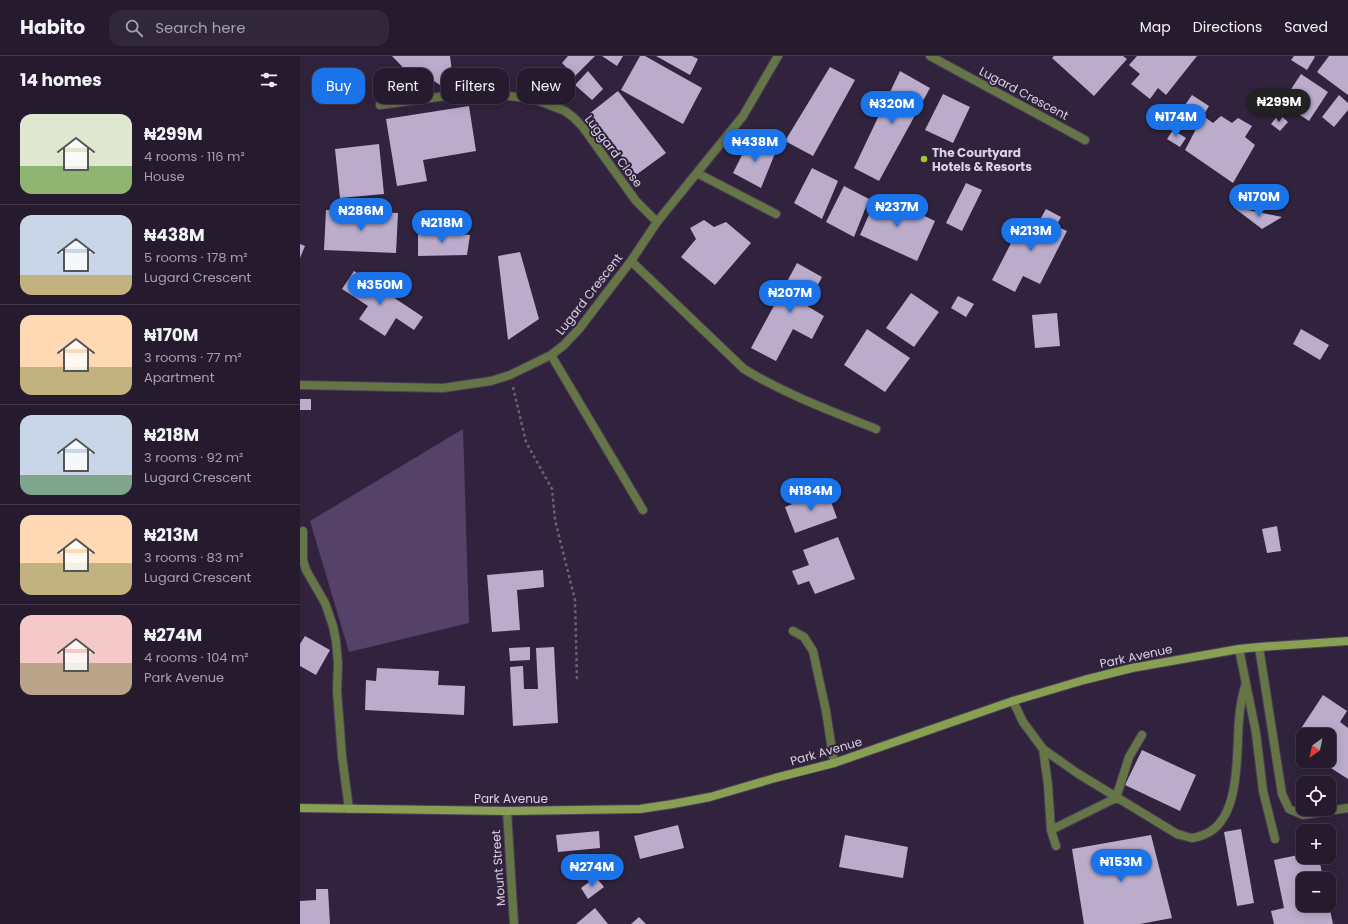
<!DOCTYPE html>
<html lang="en">
<head>
<meta charset="utf-8">
<style>
  :root { --surface:#251a2e; --page:#31273a; --text:#f1f3f6; --muted:#a3a1aa; --line:#42384a; --accent:#1a73e8 }
  body { margin:0; font-family:Poppins,sans-serif; background:var(--page); color:var(--text); height:100vh; display:flex; flex-direction:column; font-size:15px; white-space:nowrap }
  * { box-sizing:border-box; margin:0 }
  p { font-size:13px; color:var(--muted) }
  .icon { flex:none; width:22px; height:22px; fill:none; stroke:currentColor; stroke-width:2; stroke-linecap:round; stroke-linejoin:round }
  .map { position:relative; flex:1; overflow:hidden }
  .panel { display:flex; flex-direction:column; background:var(--surface); width:300px }
  .panel>* { flex:none }
  .guide { position:absolute; left:12px; top:12px; width:380px; height:36px; display:flex; gap:8px }
  .needle { width:26px; rotate:213deg }
  .tools { position:absolute; left:996px; top:672px; display:grid; gap:8px }
  .tools a { display:grid; place-items:center; width:40px; height:40px; border-radius:8px; background:var(--surface); box-shadow:0 2px 10px #0003,0 0 0 1px var(--line); font-size:20px }
  .price { position:absolute; translate:-50% -34px; padding:0 9px; border-radius:14px; background:var(--accent); color:#fff; font-size:13px; line-height:26px; filter:drop-shadow(0 1px 2px #0008) }
  .price::after { content:''; position:absolute; left:50%; top:24px; width:12px; height:9px; margin-left:-6px; background:inherit; clip-path:polygon(0 0,100% 0,50% 100%) }
  .price.active { background:#222; color:#fff }
  ul { padding:0; list-style:none }
  li { display:flex; align-items:center; gap:12px; height:100px; padding:0 20px }
  li+li { border-top:1px solid var(--line) }
  li span { display:grid; place-items:center; flex:none; width:112px; height:80px; border-radius:12px; color:#555 }
  li>.icon { margin-inline-start:auto }
  span .icon { width:48px; height:48px; fill:#fffc; stroke-width:1 }
  li b { font-size:17px }
  h2 { display:flex; justify-content:space-between; align-items:center; height:48px; padding:0 20px; font-size:17px }
  .pill { padding:0 14px; border-radius:12px; background:var(--surface); box-shadow:0 2px 10px #0003,0 0 0 1px var(--line); font-size:14px; line-height:36px }
  .pill.active { background:var(--accent); color:#fff }
  header { display:flex; align-items:center; gap:24px; box-sizing:border-box; height:56px; padding:0 20px; background:var(--surface); border-bottom:1px solid var(--line) }
  header strong { font-size:19px }
  nav { display:flex; gap:22px; margin-inline-start:auto; font-size:14px }
  .search { width:280px; height:36px; background:var(--page); display:flex; align-items:center; gap:10px; box-sizing:border-box; padding:0 14px; border-radius:12px; color:var(--muted); font-size:15px }
  main { display:flex; flex:1; min-height:0 }
  .map>svg:first-child { display:block }
  .green { fill:#564169 }
  .building { fill:#bcaccc }
  .lines { fill:none; stroke-linecap:round; stroke-linejoin:round }
  .lane-casing { stroke:#4c3f58; stroke-width:10 }
  .street-casing { stroke:#4c3f58; stroke-width:10 }
  .secondary-casing { stroke:#4c3f58; stroke-width:10 }
  .path { stroke:#6c6077; stroke-width:2.5; stroke-dasharray:3 3; stroke-linecap:butt }
  .lane { stroke:#667545; stroke-width:8 }
  .street { stroke:#667545; stroke-width:8 }
  .secondary { stroke:#87a051; stroke-width:8 }
  .poi-dot { fill:#a1c92a; stroke:#31233d; stroke-width:1.5 }
  .labels { text-anchor:middle; dominant-baseline:central; stroke-width:4; stroke-linejoin:round; paint-order:stroke }
  .street-label { font-size:12px; fill:#dbd2e3; stroke:#31233d }
  .poi-label { font-size:12px; font-weight:bold; fill:#dbd2e3; stroke:#31233d; text-anchor:start }
</style>
</head>
<body>
<header>
<strong>Habito</strong>
<div class="search"><svg class="icon" aria-label="search" viewBox="0 0 24 24"><circle cx="10" cy="10" r="6"/><path d="M15 15l6 6"/></svg>Search here</div>
<nav><a>Map</a><a>Directions</a><a>Saved</a></nav>
</header>
<main>
<section class="panel">
<h2>14 homes<svg class="icon" aria-label="filters" viewBox="0 0 24 24"><path d="M4 7h16M4 17h16"/><circle cx="9" cy="7" r="2"/><circle cx="15" cy="17" r="2"/></svg></h2>
<ul>
<li><span style="background:linear-gradient(#dfe7d0 65%,#8fb573 0)"><svg class="icon" aria-label="home" viewBox="0 0 24 24"><path d="M3 11l9-7 9 7M6 9v11h12V9"/></svg></span><div><b>₦299M</b><p>4 rooms · 116 m²</p><p>House</p></div></li>
<li><span style="background:linear-gradient(#c9d6e8 75%,#c2b280 0)"><svg class="icon" aria-label="home" viewBox="0 0 24 24"><path d="M3 11l9-7 9 7M6 9v11h12V9"/></svg></span><div><b>₦438M</b><p>5 rooms · 178 m²</p><p>Lugard Crescent</p></div></li>
<li><span style="background:linear-gradient(#ffd9b3 65%,#c2b280 0)"><svg class="icon" aria-label="home" viewBox="0 0 24 24"><path d="M3 11l9-7 9 7M6 9v11h12V9"/></svg></span><div><b>₦170M</b><p>3 rooms · 77 m²</p><p>Apartment</p></div></li>
<li><span style="background:linear-gradient(#c9d6e8 75%,#7fa58c 0)"><svg class="icon" aria-label="home" viewBox="0 0 24 24"><path d="M3 11l9-7 9 7M6 9v11h12V9"/></svg></span><div><b>₦218M</b><p>3 rooms · 92 m²</p><p>Lugard Crescent</p></div></li>
<li><span style="background:linear-gradient(#ffd9b3 60%,#c2b280 0)"><svg class="icon" aria-label="home" viewBox="0 0 24 24"><path d="M3 11l9-7 9 7M6 9v11h12V9"/></svg></span><div><b>₦213M</b><p>3 rooms · 83 m²</p><p>Lugard Crescent</p></div></li>
<li><span style="background:linear-gradient(#f6c9c9 60%,#b9a48a 0)"><svg class="icon" aria-label="home" viewBox="0 0 24 24"><path d="M3 11l9-7 9 7M6 9v11h12V9"/></svg></span><div><b>₦274M</b><p>4 rooms · 104 m²</p><p>Park Avenue</p></div></li>
</ul>
</section>
<div class="map">
<svg width="1048" height="868" viewBox="0 0 1048 868">
  <rect width="100%" height="100%" fill="#31233d"/>
  <path class="green" d="M163 373 169 567 49 596 10 465Z"/>
  <path class="building" d="M92 0H150L152 16 140 29 128 21 120 29Z
    M268 0H295L275 20 262 7Z
    M302 0H323L317 10Z
    M340 0H345L402 32 383 68 321 34Z
    M356 0H392L398 3 390 19Z
    M754 0H823L827 3 794 40 752 2Z
    M837 0H897L866 39 858 32 850 43 831 28 840 18 829 9Z
    M994 0H1014L1015 1 1007 14 991 4Z
    M1029 0H1048V39L1017 16Z
    M530 11 555 24 513 100 485 85Z
    M288 15 303 33 292 44 275 29Z
    M600 15 630 32 579 125 554 112Z
    M1001 18 1028 36 1009 65 982 47Z
    M318 35 366 97 336 119 289 58Z
    M643 38 670 51 653 87 625 74Z
    M892 39 909 50 903 60 885 49Z
    M1039 39 1048 47V54L1034 71 1022 61Z
    M169 50 176 95 123 104 127 125 97 130 86 63Z
    M979 58 988 66 980 75 971 68Z
    M921 60 932 67 938 62 952 70 945 81 955 89 933 127 885 94 896 73 906 62 913 67Z
    M873 74 886 82 880 91 867 83Z
    M451 81 476 95 461 132 433 117Z
    M79 88 84 138 40 142 35 93Z
    M512 112 538 125 522 163 494 147Z
    M666 127 682 134 662 175 646 167Z
    M544 130 569 143 554 181 526 166Z
    M578 138 635 165 617 205 560 179Z
    M933 151 982 161 962 173Z
    M746 153 761 161 756 170 767 175 740 228 723 220 715 236 692 224 724 162 737 169Z
    M26 154 98 157 96 197 24 194Z
    M404 164 414 171 426 166 451 187 415 229 381 201 396 183 390 172Z
    M118 175 170 179 167 199 118 200Z
    M0 188 5 190 0 202Z
    M220 196 239 263 208 284 198 200Z
    M497 207 522 221 507 250 524 260 512 283 493 273 476 305 451 292Z
    M54 215 123 261 114 274 96 262 85 280 59 263 68 250 42 233Z
    M611 237 639 256 614 291 586 272Z
    M658 240 674 248 666 261 651 252Z
    M757 257 760 290 735 292 732 259Z
    M567 273 610 302 585 336 544 309Z
    M1001 273 1029 289 1020 304 993 288Z
    M0 343H11V354H0Z
    M527 435 537 462 495 477 485 451Z
    M977 470 981 495 967 497 962 473Z
    M538 481 555 523 515 538 509 525 498 529 492 515 509 509 503 494Z
    M243 514 244 531 217 534 220 574 192 576 187 519Z
    M5 580 30 594 16 619 0 610V588Z
    M230 591V604L210 605 209 592Z
    M254 591 258 667 213 670 210 611 223 610 224 633H238L236 592Z
    M77 612 139 615 138 629 165 630 164 659 65 654 66 624 76 625Z
    M1023 639 1047 655 1040 666 1048 672V723L1020 705H1029V679H1007L1000 674Z
    M842 694 896 719 880 755 825 729Z
    M378 769 384 792 340 803 334 780Z
    M941 773 954 847 937 850 924 776Z
    M299 775 300 792 258 796 256 779Z
    M545 779 608 791 603 822 539 811Z
    M851 779 872 862 840 868H784L772 793Z
    M1003 798V801H1019L1023 823H1003V849H1029L1033 868H974L971 855 984 852 974 804Z
    M296 821 304 831 288 843 281 832Z
    M16 833H28L30 868H0V845L16 844Z
    M295 852 308 868H276Z
    M339 861 346 868H331Z"/>
  <g class="lines">
    <defs>
      <path id="lane" d="M493 575 504 581 513 595 526 655 534 707"/>
      <path id="street" d="M630 0 785 84
        M80 49 175 36 234 43 265 55 273 61 282 70 336 145 357 166
        M397 117 476 158
        M331 205 444 313C485 338 531 355 576 373
        M251 299 343 454
        M0 329 143 332 191 325 210 319 251 299 264 289 279 273 331 205 357 166 443 60 478 0
        M3 475V504L6 514 25 547 33 570 36 585 38 607 37 635 42 700 49 753
        M959 591 982 738 989 753 1003 759 1048 752
        M939 593 956 677 963 735 975 783
        M713 645 723 666 743 693 777 717 877 778C882 779 887 781 892 782 895 782 900 780 903 779 942 765 936 696 939 664 940 651 942 639 946 627
        M743 693 748 729 751 774 756 790
        M207 755 214 868
        M751 774 816 742 829 701 842 679"/>
      <path id="secondary" d="M0 752 207 755 340 753 373 748 410 741 475 722 534 707 713 645 784 624 832 612 939 593 959 591 1048 585"/>
    </defs>
    <use href="#lane" class="lane-casing"/>
    <use href="#street" class="street-casing"/>
    <use href="#secondary" class="secondary-casing"/>
    <path class="path" d="M213 331 226 386 252 433 255 464 275 544 277 624"/>
    <use href="#lane" class="lane"/>
    <use href="#street" class="street"/>
    <use href="#secondary" class="secondary"/>
  </g>
  <circle class="poi-dot" cx="624" cy="103" r="4"/>
  <g class="labels">
    <g class="street-label">
      <text transform="translate(724 37) rotate(28)">Lugard Crescent</text>
      <text transform="translate(314 95) rotate(53)">Luggard Close</text>
      <text transform="translate(289 238) rotate(-52)">Lugard Crescent</text>
      <text transform="translate(836 600) rotate(-12)">Park Avenue</text>
      <text transform="translate(526 695) rotate(-16)">Park Avenue</text>
      <text x="211" y="742">Park Avenue</text>
      <text transform="translate(198 812) rotate(-94)">Mount Street</text>
    </g>
    <g class="poi-label">
      <text x="632" y="96">The Courtyard<tspan x="632" dy="14">Hotels &amp; Resorts</tspan></text>
    </g>
  </g>
</svg>
<div class="tools">
<a><svg class="needle" viewBox="-14 -14 28 28"><path d="M0-13l5 13h-10z" fill="#e53935"/><path d="M0 13l5-13h-10z" fill="#a3a1aa"/></svg></a>
<a><svg class="icon" aria-label="locate" viewBox="0 0 24 24"><circle cx="12" cy="12" r="6"/><path d="M12 2v4M12 18v4M2 12h4M18 12h4"/></svg></a>
<a>+</a>
<a>−</a>
</div>
<b class="price active" style="left:979px;top:67px">₦299M</b>
<b class="price" style="left:592px;top:69px">₦320M</b>
<b class="price" style="left:876px;top:82px">₦174M</b>
<b class="price" style="left:455px;top:107px">₦438M</b>
<b class="price" style="left:959px;top:162px">₦170M</b>
<b class="price" style="left:597px;top:172px">₦237M</b>
<b class="price" style="left:61px;top:176px">₦286M</b>
<b class="price" style="left:142px;top:188px">₦218M</b>
<b class="price" style="left:731px;top:196px">₦213M</b>
<b class="price" style="left:80px;top:250px">₦350M</b>
<b class="price" style="left:490px;top:258px">₦207M</b>
<b class="price" style="left:511px;top:456px">₦184M</b>
<b class="price" style="left:821px;top:827px">₦153M</b>
<b class="price" style="left:292px;top:832px">₦274M</b>
<div class="guide">
<a class="pill active">Buy</a>
<a class="pill">Rent</a>
<a class="pill">Filters</a>
<a class="pill">New</a>
</div>
</div>
</main>
</body>
</html>
